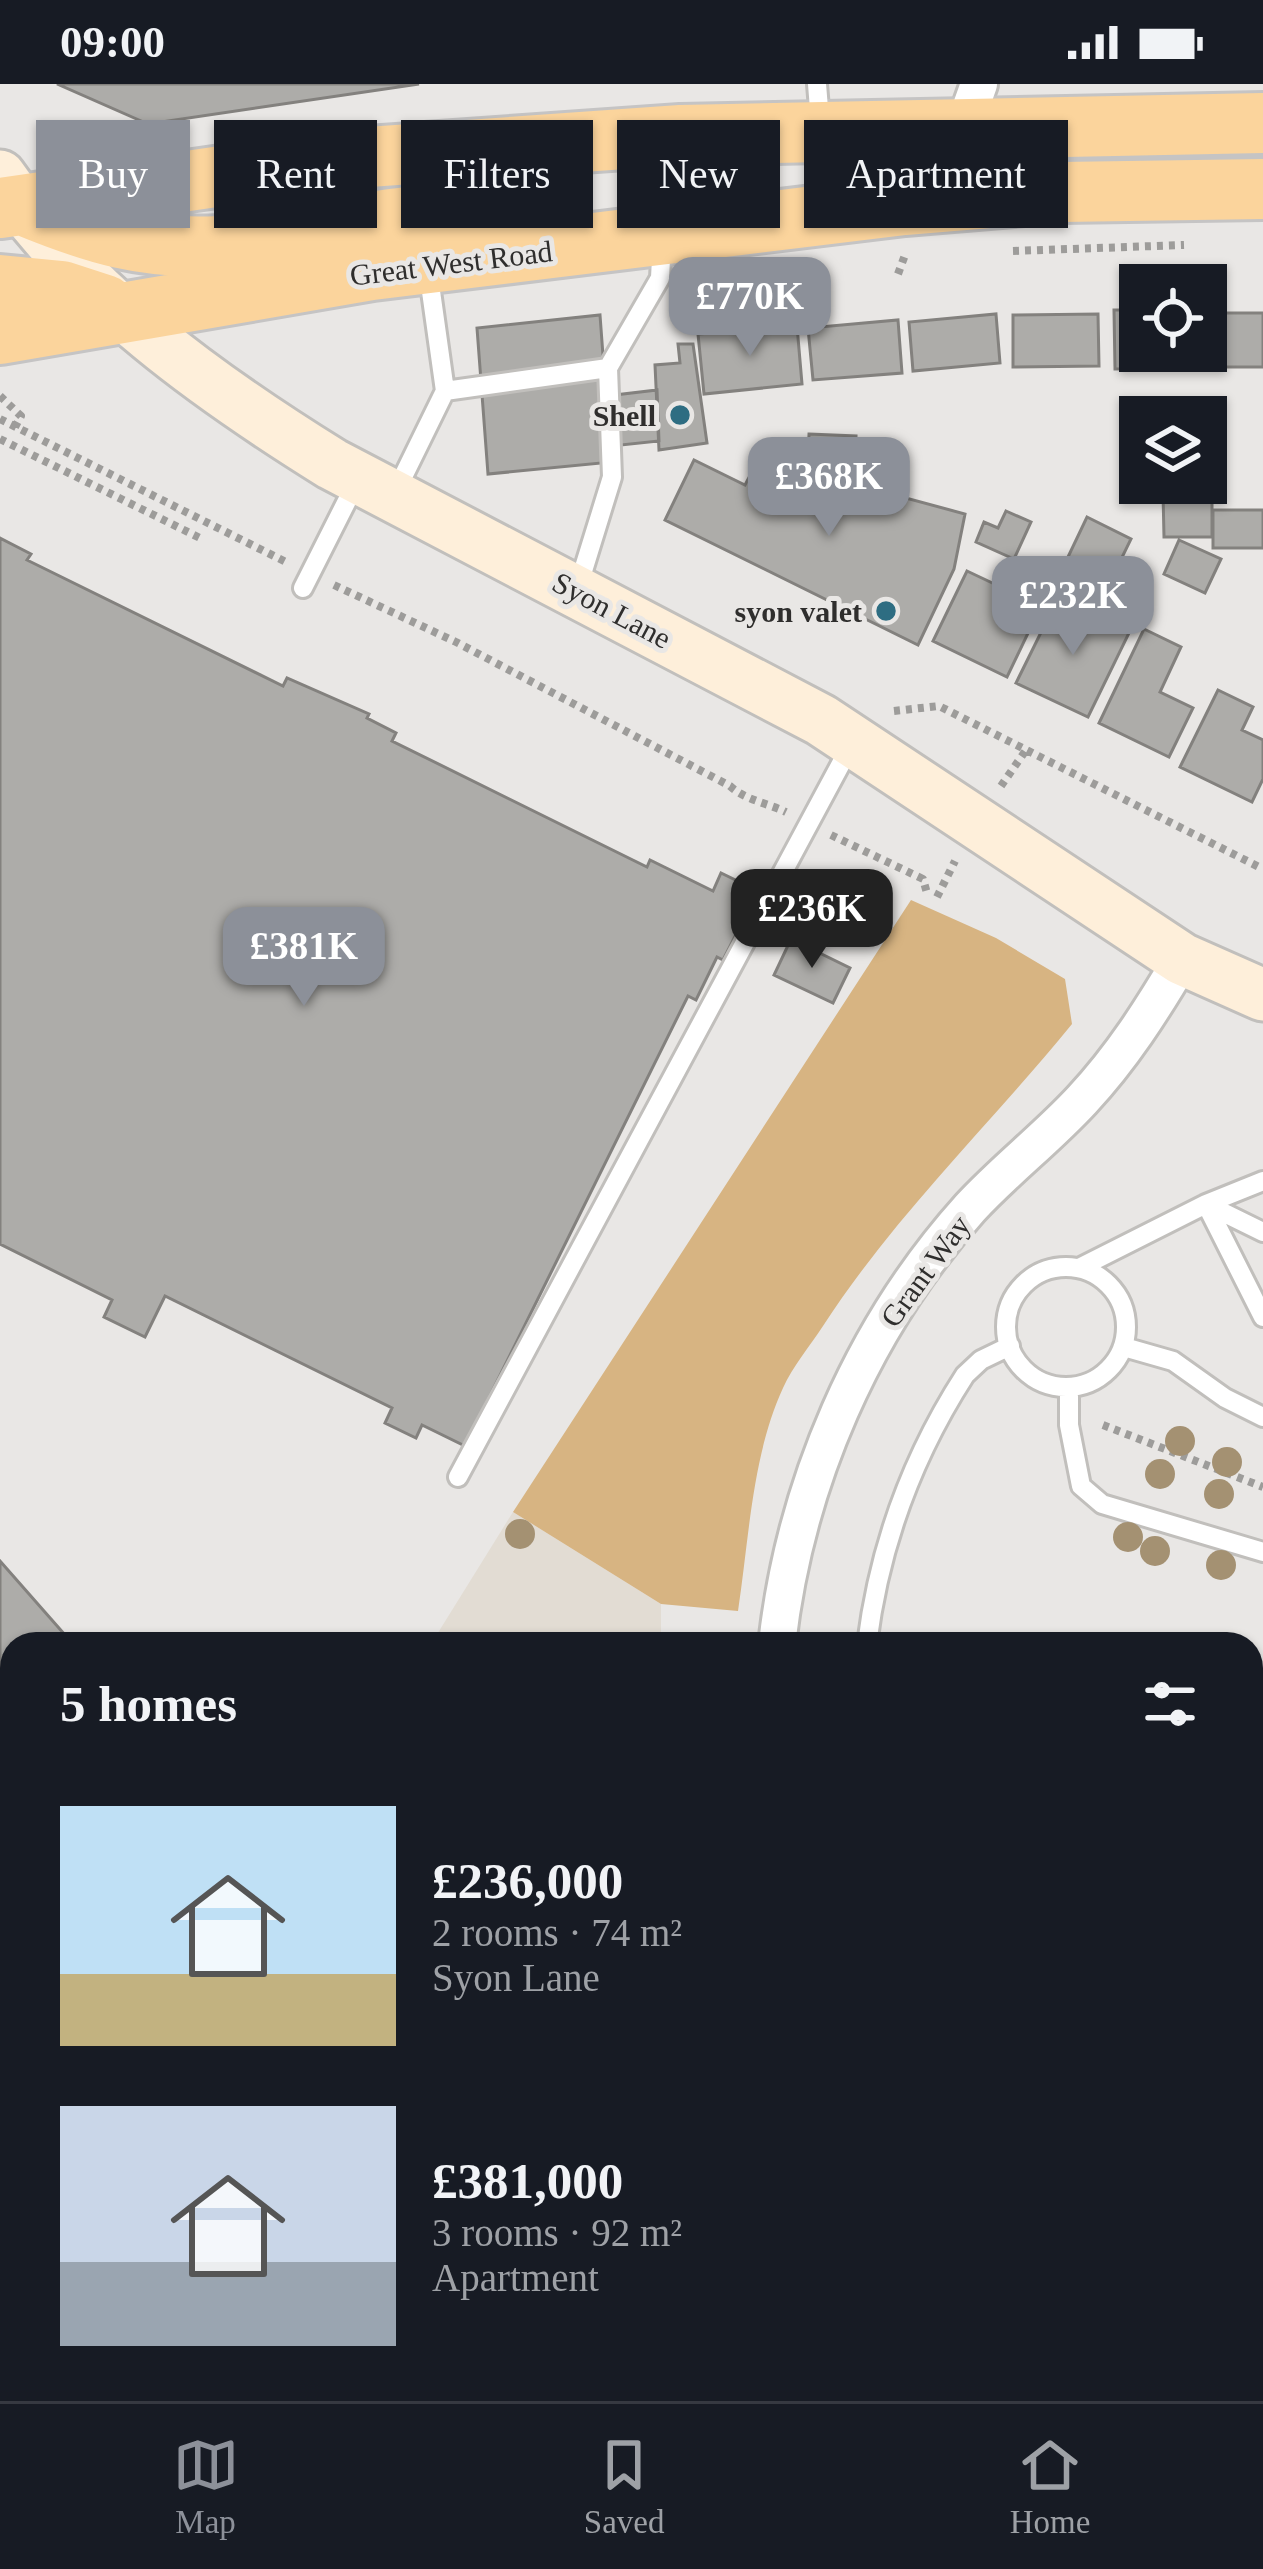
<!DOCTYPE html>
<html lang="en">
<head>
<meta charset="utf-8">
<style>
  :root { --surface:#171b24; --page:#20242c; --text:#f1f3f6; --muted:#9ea1a6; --line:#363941; --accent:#8c9099 }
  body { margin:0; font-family:Georgia,serif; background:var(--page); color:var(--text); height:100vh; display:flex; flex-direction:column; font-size:45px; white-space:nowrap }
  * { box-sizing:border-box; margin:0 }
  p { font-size:39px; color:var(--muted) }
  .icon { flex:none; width:66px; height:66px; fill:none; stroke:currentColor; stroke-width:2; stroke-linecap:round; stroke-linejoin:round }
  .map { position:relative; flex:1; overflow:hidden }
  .drawer { position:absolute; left:0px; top:1548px; width:1263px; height:771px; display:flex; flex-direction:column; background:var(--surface); border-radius:36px 36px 0 0; box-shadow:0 3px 9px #0004 }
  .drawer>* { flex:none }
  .hud { position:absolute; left:36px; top:36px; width:1191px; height:108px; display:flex; gap:24px }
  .buttons { position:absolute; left:1119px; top:180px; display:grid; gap:24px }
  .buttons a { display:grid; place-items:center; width:108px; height:108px; border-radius:0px; background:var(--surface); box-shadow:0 3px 9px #0004; font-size:60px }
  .price { position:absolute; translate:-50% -102px; padding:0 27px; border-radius:24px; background:var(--accent); color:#fff; font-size:39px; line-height:78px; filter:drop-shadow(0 3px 6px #0008) }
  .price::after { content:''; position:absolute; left:50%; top:72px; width:36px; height:27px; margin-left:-18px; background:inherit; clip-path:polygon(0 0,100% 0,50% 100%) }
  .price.active { background:#222; color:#fff }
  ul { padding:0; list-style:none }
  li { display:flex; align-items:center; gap:36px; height:300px; padding:0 60px }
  li span { display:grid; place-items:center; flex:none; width:336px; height:240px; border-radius:0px; color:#555 }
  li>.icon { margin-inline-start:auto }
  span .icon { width:144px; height:144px; fill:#fffc; stroke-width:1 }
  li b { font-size:51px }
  h2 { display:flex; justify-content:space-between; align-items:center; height:144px; padding:0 60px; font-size:51px }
  .chip { padding:0 42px; border-radius:0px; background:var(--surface); box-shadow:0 3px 9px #0004; font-size:42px; line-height:108px }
  .chip.active { background:var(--accent); color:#fff }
  .status { display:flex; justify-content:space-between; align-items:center; height:84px; padding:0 60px; background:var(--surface); direction:ltr }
  .status svg { height:33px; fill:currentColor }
  .menu { display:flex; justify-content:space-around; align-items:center; height:168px; border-top:3px solid var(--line); background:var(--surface); font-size:33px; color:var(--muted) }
  .menu a { display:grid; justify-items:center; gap:6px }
  .menu .active { color:var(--accent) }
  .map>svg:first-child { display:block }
  .built { fill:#e2dcd3 }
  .green { fill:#d7b482 }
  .building { fill:#adaca9; stroke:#83817e; stroke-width:3 }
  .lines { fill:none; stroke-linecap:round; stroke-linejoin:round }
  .service-casing { stroke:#c1bfbc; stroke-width:24 }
  .minor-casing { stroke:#c1bfbc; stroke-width:42 }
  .secondary-casing { stroke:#c1bfbc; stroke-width:57 }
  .trunk-casing { stroke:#c5c4c4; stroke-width:66 }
  .path { stroke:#9d9c9a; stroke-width:8; stroke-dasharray:6 6; stroke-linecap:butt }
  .service { stroke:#fff; stroke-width:18 }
  .minor { stroke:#fff; stroke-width:36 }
  .secondary { stroke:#feefda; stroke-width:51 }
  .trunk { stroke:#fbd49c; stroke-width:60 }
  .tree { fill:#a49172 }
  .poi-dot { fill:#2e6d82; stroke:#e9e7e5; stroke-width:4.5 }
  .labels { text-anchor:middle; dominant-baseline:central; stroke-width:10; stroke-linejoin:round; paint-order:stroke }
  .street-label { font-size:30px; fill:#2f2e2d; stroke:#e9e7e5 }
  .poi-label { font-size:30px; font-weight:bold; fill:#2f2e2d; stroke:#e9e7e5; text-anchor:end }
</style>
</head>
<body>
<div class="status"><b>09:00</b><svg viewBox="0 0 49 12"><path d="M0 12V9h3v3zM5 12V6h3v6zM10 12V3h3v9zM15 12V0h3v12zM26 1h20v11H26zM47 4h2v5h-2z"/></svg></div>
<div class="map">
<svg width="1263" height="2317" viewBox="0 0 1263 2317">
  <rect width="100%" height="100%" fill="#e9e7e5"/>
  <path class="built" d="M513 1428 661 1520V1560H431Z
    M12 2215V2307H751L767 2317H0V2234Z
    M778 2307H821L837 2317H772Z"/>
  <path class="green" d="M911 816 996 854 1065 895 1072 940C989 1042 895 1131 823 1242 810 1262 793 1282 783 1304 752 1371 749 1455 738 1527L661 1520 513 1428Z
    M1251 2303 1263 2309V2317H837L821 2307H1251Z"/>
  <path class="building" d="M57 0H419L148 40Z
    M1114 226H1140V267H1200L1201 284 1115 285Z
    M1219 229H1263V283H1219Z
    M996 230 1000 279 913 287 909 238Z
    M1098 230 1099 282 1013 283V231Z
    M600 231 606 312 657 306 659 357 611 362 612 378 488 390 477 244Z
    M898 236 902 289 813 296 808 244Z
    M797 242 802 300 704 310 698 250Z
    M678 260H693L707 359 659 366 655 281 680 279Z
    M809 350 856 352 855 378H808Z
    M762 369 829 401 832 394 965 430 954 485 918 561 665 436 694 376 745 401Z
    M1163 409 1212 410V453H1164Z
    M1213 426H1263V464H1213Z
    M1006 427 1031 438 1014 475 976 458 984 438 998 444Z
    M1087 433 1131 455 1111 496 1067 475Z
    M0 454 31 470 27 476 283 602 287 594 369 630 367 634 396 649 392 657 647 783 650 776 713 807 721 789 758 807 723 876 717 873 696 916 688 912 465 1362 422 1341 416 1354 385 1339 392 1324 165 1212 145 1253 104 1233 112 1216 0 1160Z
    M1179 456 1221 475 1205 509 1164 490Z
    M967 487 1041 522 1007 593 933 557Z
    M1058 514 1129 549 1088 633 1016 599Z
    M1144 545 1181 563 1160 608 1193 624 1169 673 1099 639Z
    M1218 606 1253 623 1242 646 1263 656V695L1252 718 1180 683Z
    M791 855 850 884 833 919 774 891Z
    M0 1477 73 1560H12V1839L0 1843Z
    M1251 1698 1263 1704V2309L1251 2303Z
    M12 1852V2063L0 2055V1857Z
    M0 2088 12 2095V2215L0 2234Z
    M291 2307H479L473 2317H307Z
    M602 2307H632L626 2317Z"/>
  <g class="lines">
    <defs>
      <path id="service" d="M817 0 820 37
        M445 307 608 284 660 194 662 156
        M395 409 445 307 428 186
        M578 503 612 393 608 284
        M303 504 357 397
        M1263 1097 1206 1120 1263 1233
        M1006 1243a60 60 0 1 1 120 0a60 60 0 1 1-120 0Z
        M1079 1184 1206 1120 1263 1148
        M1124 1263 1173 1277 1225 1314 1263 1333
        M1069 1303V1341L1081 1402 1102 1420 1263 1468
        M458 1393 851 661
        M867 1560C879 1464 912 1373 965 1291L981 1276 1010 1262
        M183 2307 198 2317
        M29 2317 36 2307
        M671 2317 675 2307
        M686 2317 694 2307"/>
      <path id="minor" d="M963 45 979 0
        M777 1560C795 1401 862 1244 970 1124 1005 1086 1047 1054 1082 1016 1122 973 1152 926 1182 875"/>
      <path id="secondary" d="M0 92C83 214 208 303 332 380L821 636 1182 875 1263 911"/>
      <path id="trunk" d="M25 122C93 150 145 166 220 162 286 159 352 137 419 132 457 130 499 140 537 144
        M0 124 340 75 681 51 1263 39
        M0 201 62 207 105 221
        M0 250 372 186 904 121 1061 108 1263 105"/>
    </defs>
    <use href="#service" class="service-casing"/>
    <use href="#minor" class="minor-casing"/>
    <use href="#secondary" class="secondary-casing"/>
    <use href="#trunk" class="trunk-casing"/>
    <path class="path" d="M1013 167 1184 161
      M898 190 905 171
      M0 312 21 332 15 343
      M0 335 288 479
      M0 355 202 455
      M334 501 456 558 730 702C745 716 767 719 786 728
      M894 627 939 622 1263 785
      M1001 702 1026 666
      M831 751 923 795 927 809
      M937 813 955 777
      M1103 1341 1263 1403
      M129 2307 146 2317
      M284 2307 299 2317
      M863 2307 870 2317
      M72 2317 85 2307
      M478 2317 484 2307
      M733 2317 736 2307"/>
    <use href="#service" class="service"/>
    <use href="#minor" class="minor"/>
    <use href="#secondary" class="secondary"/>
    <use href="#trunk" class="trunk"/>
  </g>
  <g class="tree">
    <circle cx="1180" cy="1357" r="15"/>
    <circle cx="1227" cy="1378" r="15"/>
    <circle cx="1160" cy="1390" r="15"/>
    <circle cx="1219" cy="1410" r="15"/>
    <circle cx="520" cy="1450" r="15"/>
    <circle cx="1128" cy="1453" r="15"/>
    <circle cx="1155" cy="1467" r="15"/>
    <circle cx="1221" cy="1481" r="15"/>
  </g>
  <g class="poi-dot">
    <circle cx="680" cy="331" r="12"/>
    <circle cx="886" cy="527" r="12"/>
  </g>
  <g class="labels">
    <g class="street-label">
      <text transform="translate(451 179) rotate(-7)">Great West Road</text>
      <text transform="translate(612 526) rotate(28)">Syon Lane</text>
      <text transform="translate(925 1187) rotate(-54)">Grant Way</text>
    </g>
    <g class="poi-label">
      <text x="656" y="331">Shell</text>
      <text x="862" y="527">syon valet</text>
    </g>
  </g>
</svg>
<div class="buttons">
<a><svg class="icon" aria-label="locate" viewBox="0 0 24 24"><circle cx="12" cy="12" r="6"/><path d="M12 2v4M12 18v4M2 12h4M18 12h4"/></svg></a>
<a><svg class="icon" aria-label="layers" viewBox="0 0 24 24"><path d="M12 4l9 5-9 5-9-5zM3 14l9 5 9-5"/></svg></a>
</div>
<b class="price" style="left:750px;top:275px">£770K</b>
<b class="price" style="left:829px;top:455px">£368K</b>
<b class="price" style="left:1073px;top:574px">£232K</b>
<b class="price active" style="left:812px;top:887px">£236K</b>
<b class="price" style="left:304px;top:925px">£381K</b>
<div class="hud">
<a class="chip active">Buy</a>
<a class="chip">Rent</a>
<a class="chip">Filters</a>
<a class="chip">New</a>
<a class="chip">Apartment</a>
</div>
<section class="drawer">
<h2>5 homes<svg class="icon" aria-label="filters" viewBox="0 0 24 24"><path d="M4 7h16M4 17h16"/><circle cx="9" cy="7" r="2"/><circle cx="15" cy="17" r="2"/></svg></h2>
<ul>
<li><span style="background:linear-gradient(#bfe0f5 70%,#c2b280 0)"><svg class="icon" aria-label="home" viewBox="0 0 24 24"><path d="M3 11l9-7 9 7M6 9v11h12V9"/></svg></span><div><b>£236,000</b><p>2 rooms · 74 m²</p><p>Syon Lane</p></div></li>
<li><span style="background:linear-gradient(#c9d6e8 65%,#9aa5b1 0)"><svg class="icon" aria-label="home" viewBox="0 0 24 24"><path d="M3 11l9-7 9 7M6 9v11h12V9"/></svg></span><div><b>£381,000</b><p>3 rooms · 92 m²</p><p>Apartment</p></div></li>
</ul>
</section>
</div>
<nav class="menu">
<a class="active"><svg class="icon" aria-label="map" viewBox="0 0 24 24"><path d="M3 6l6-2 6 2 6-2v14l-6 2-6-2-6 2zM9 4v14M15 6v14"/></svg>Map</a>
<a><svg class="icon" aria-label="saved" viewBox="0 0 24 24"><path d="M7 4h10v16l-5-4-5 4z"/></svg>Saved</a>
<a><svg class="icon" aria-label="home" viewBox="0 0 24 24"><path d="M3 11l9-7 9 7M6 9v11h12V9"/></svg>Home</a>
</nav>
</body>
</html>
